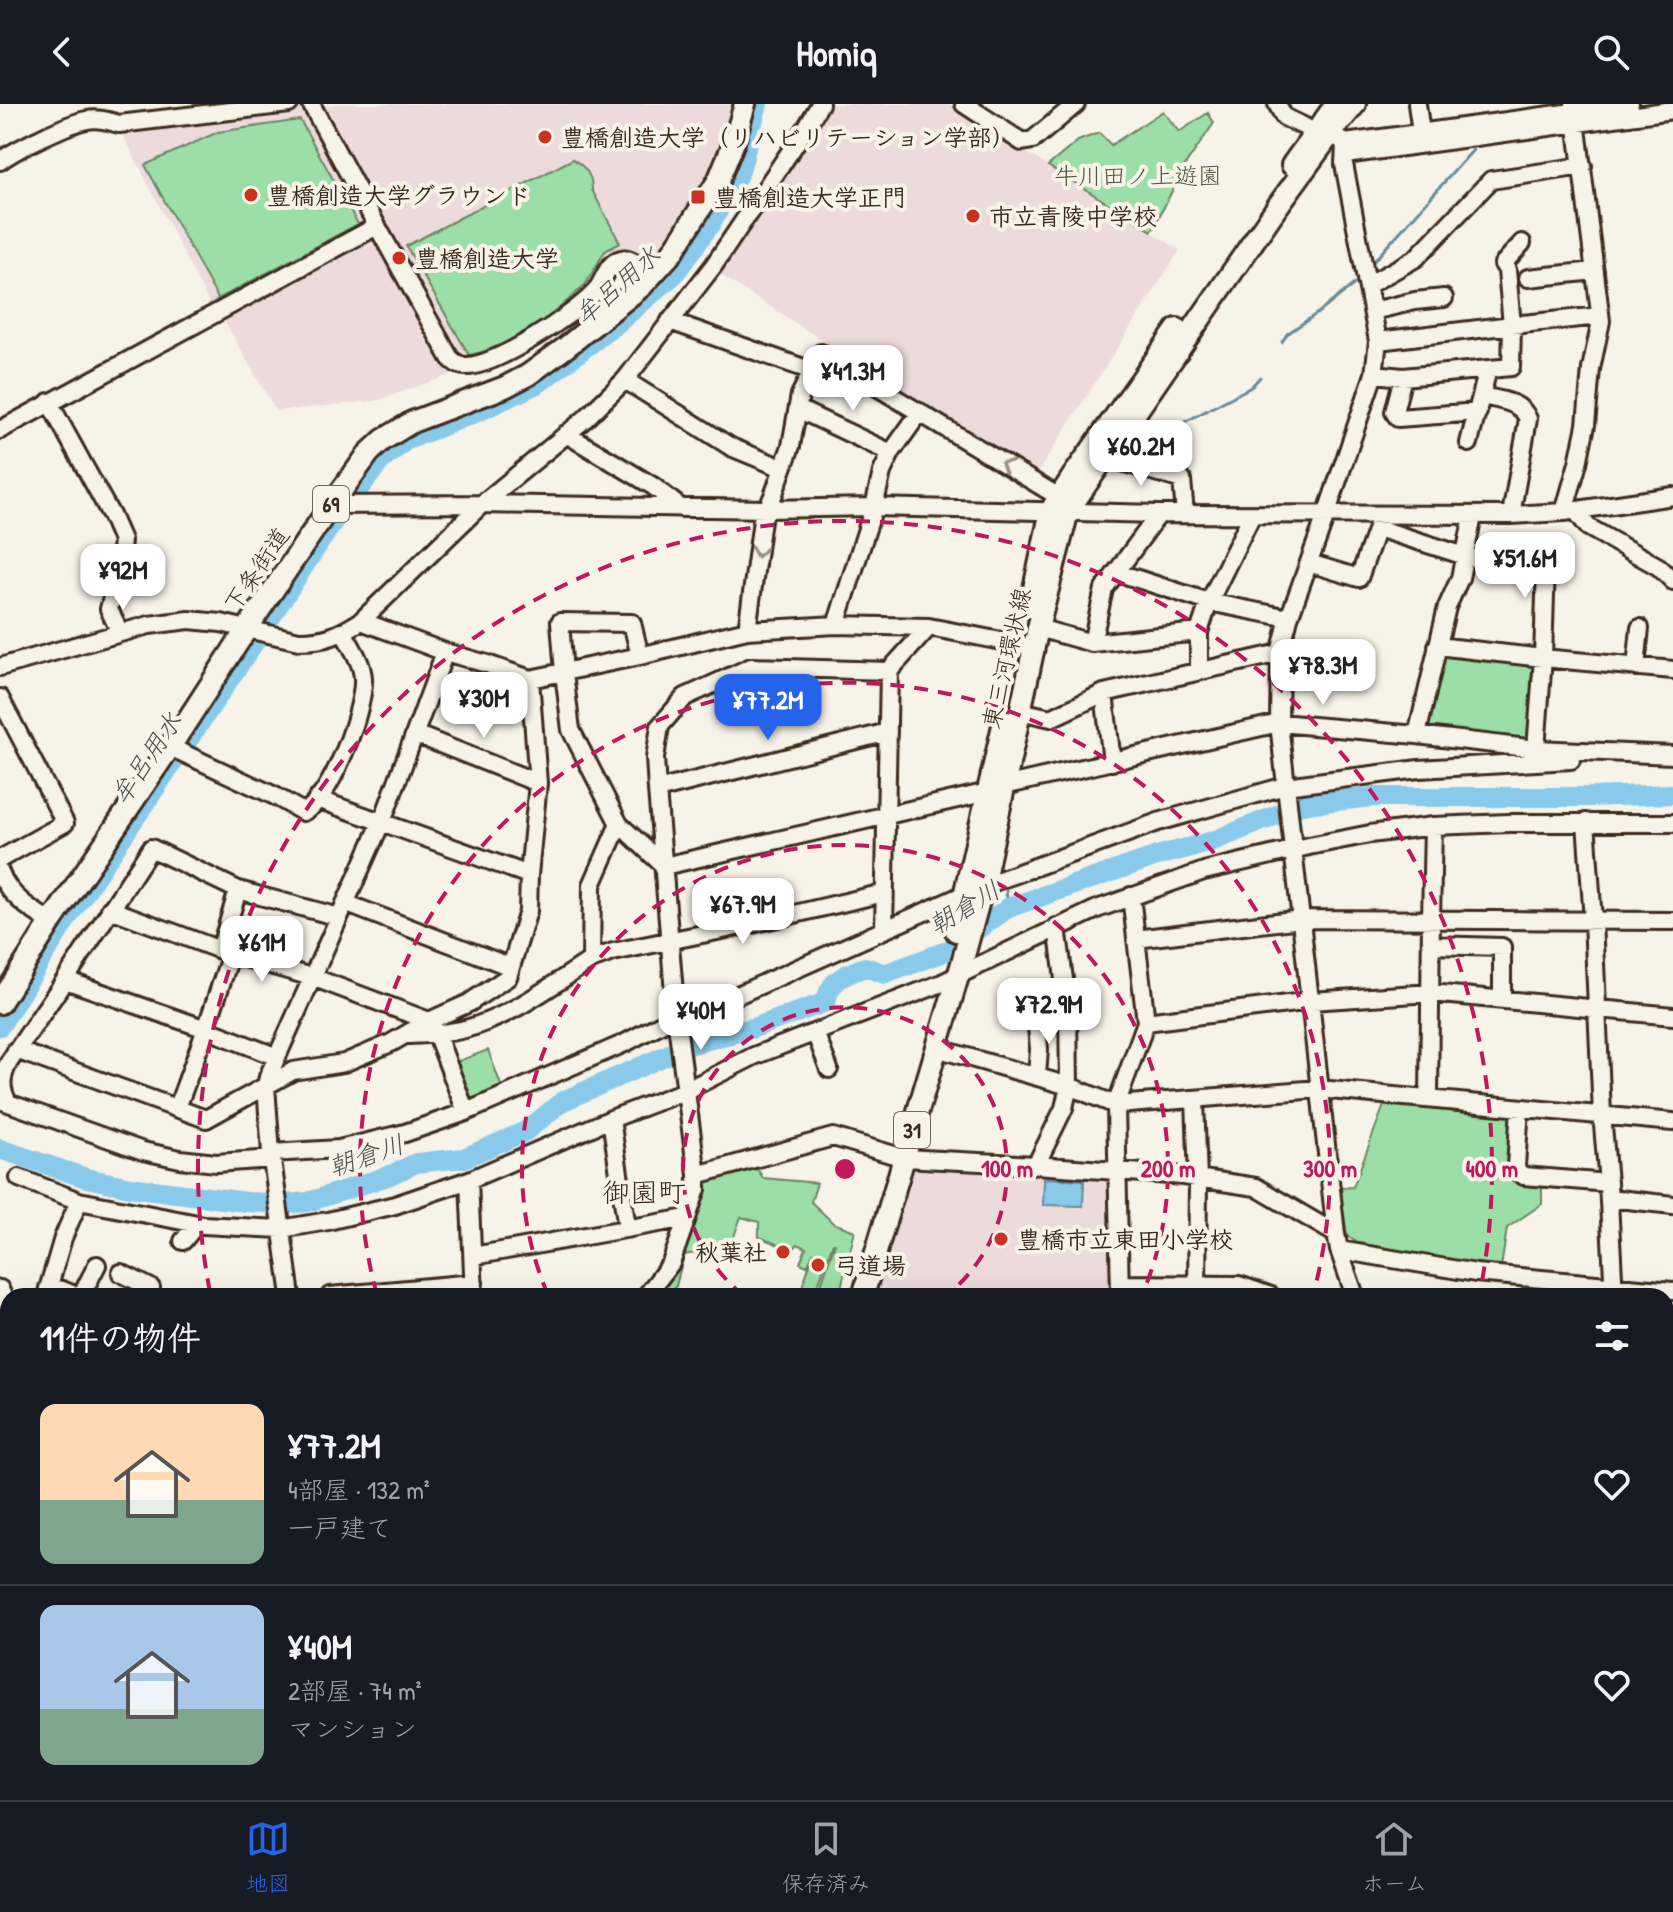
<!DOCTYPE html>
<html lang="ja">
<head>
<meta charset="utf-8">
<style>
  :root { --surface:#171b24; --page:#242831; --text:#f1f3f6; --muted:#9ea1a6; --line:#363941; --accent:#2563eb }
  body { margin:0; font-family:"Patrick Hand","Klee One",sans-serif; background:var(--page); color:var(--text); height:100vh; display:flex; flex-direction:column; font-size:30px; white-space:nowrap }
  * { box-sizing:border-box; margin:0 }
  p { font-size:26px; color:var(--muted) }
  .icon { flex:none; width:44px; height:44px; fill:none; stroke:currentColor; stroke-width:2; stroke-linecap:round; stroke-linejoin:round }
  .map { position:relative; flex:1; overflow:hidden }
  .drawer { position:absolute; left:0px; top:1184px; width:1674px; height:512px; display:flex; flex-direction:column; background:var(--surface); border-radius:24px 24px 0 0; box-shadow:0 8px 32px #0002 }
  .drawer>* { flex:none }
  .price { position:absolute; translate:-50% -68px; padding:0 18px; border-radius:16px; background:#fff; color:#222; font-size:26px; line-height:52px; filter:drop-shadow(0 2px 4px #0008) }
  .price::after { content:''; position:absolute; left:50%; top:48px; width:24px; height:18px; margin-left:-12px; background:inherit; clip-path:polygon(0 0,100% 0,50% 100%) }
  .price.current { background:var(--accent); color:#fff }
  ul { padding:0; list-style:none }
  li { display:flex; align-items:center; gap:24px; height:200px; padding:0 40px }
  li+li { border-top:2px solid var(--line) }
  li span { display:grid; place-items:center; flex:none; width:224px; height:160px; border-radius:16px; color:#555 }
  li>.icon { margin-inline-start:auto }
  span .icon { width:96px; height:96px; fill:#fffc; stroke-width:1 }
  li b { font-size:34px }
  h2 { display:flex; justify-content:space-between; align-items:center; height:96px; padding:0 40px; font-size:34px }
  header { display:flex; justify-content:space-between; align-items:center; height:104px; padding:0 40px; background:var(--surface); font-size:36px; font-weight:700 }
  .tab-bar { display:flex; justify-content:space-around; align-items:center; height:112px; border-top:2px solid var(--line); background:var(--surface); font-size:22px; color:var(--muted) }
  .tab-bar a { display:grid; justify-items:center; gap:4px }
  .tab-bar .current { color:var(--accent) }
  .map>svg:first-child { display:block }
  .built { fill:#eddbdc }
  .green { fill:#9cdea8; stroke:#6c8463; stroke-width:2 }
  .water { fill:#89caea; stroke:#6a8a98; stroke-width:2 }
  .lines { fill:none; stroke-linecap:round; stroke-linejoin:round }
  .stream { stroke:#6a8a98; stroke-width:3 }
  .river { stroke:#89caea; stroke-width:20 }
  .minor-casing { stroke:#3b2a1e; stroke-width:22 }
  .major-casing { stroke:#3b2a1e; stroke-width:26 }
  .minor { stroke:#f7f3e8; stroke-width:16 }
  .major { stroke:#f7f3e8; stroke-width:20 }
  .oneway { stroke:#998e83 }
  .ring { fill:none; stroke:#c2185b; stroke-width:4; stroke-dasharray:14 10 }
  .poi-dot { fill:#c8321e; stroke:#f7f3e8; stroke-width:3 }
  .labels { text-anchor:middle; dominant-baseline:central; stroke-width:8; stroke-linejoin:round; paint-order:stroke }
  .shield { fill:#f7f3e8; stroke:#73665b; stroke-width:2 }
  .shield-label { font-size:22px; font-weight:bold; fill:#3b2a1e }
  .poi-label { font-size:24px; font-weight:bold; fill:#3b2a1e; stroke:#f7f3e8; text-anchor:start }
  .park-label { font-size:24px; fill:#535740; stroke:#f7f3e8 }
  .street-label { font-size:24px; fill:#3b2a1e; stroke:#f7f3e8 }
  .water-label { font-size:26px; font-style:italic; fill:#4e5251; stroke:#f7f3e8 }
  .quarter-label { font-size:28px; fill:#3b2a1e; stroke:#f7f3e8 }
  .centre { fill:#c2185b; stroke:#f7f3e8; stroke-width:4 }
  .ring-label { font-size:24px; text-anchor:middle; font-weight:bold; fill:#c2185b; stroke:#f7f3e8; stroke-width:8; stroke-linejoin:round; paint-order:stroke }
</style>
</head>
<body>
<header><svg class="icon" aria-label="back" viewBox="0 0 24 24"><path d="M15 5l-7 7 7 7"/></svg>Homiq<svg class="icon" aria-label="search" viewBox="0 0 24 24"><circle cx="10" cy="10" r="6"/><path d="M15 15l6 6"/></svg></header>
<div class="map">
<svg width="1673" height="1696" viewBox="0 0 1673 1696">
  <rect width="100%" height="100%" fill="#f7f3e8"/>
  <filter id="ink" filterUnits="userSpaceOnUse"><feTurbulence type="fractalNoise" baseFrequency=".0125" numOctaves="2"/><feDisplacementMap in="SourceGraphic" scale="16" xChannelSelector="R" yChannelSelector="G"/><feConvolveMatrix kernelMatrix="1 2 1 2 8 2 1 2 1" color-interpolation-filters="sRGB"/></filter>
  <g filter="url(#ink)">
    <path class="built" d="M307 0 331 2 334 0H737L718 55 671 131 643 161 632 151 598 176 556 214 496 248 454 263 450 271 376 297 276 307 222 213 212 205 121 27Z
      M824 0H951L1180 146 1035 373 716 168Z
      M921 1061 1109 1073 1112 1078V1192H875L910 1068Z
      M788 1688H888L891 1689 889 1696H784Z"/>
    <path class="green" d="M1163 7 1179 28 1208 9 1214 19 1184 63 1152 127 1048 62 1078 37 1099 29 1111 41Z
      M300 16 358 120 218 195 145 61 218 28Z
      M573 55C585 63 592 70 592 86L620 139 605 147 585 181 545 217 533 225 494 245 469 251 406 142Z
      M1440 547 1537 557 1531 639 1423 628Z
      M488 946 502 984 467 998 453 959Z
      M1386 996 1513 1009 1510 1076 1542 1078V1100L1507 1124 1501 1164 1358 1139 1347 1132 1340 1084 1353 1083Z
      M749 1062 758 1066 763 1074 817 1079 811 1098 833 1119 855 1127 839 1192H817L835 1139H833L814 1192 805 1191V1188L801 1186 814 1148 807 1162 800 1159 806 1144 798 1140 792 1146 759 1133V1118L741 1113 730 1143 699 1137 695 1149 684 1151 676 1182 667 1192H654L704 1075Z
      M1037 1688H1117L1120 1696H1033Z"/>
    <path class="water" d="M1044 1074 1084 1076 1083 1102 1043 1101Z"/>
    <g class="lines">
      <path class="stream" d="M1373 158 1473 46
        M1282 238 1287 230 1322 206 1358 177
        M1145 339 1251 283 1260 273
        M1006 786 1008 804"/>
      <path class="river" d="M358 386 380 358 405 337 480 307 539 279 619 218 674 171 712 118 740 67 758 0
        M0 922 70 810 250 545 335 415
        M0 1045 86 1074 130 1083 246 1098 284 1100 308 1098 388 1072 416 1059 464 1054 526 1027 563 997 692 940 753 924 826 898C829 876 846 870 865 863L885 870 947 847 1008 804 1157 752 1213 737 1304 700 1374 693H1590L1673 690"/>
      <defs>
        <path id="minor" d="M311 0 377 122
          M964 0 1022 38 1033 36 1076 0
          M1277 0 1284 13 1305 23 1321 36
          M1417 0 1421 29
          M1320 29H1331L1345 39 1344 60 1378 237 1374 270 1326 411 1289 514 1280 549 1279 619 1336 1130 1339 1146 1355 1192
          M1345 39 1630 0
          M1345 51 1673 6
          M0 57C16 45 69 19 87 16 99 14 108 17 119 20L289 0
          M1528 174 1595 167
          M1368 181 1416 154 1491 76 1583 62
          M1373 207 1415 197 1444 194
          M670 217 812 267
          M1378 237 1512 221 1507 166 1503 160 1522 139
          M1374 270 1403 273 1511 263 1512 221 1600 212
          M1403 273 1394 308 1398 314 1478 308
          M625 276 731 343 782 364
          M1481 292C1499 296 1521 297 1528 315L1511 411
          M49 298 111 411 122 436 119 467 109 505 120 529
          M798 305 891 349
          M0 326 377 122 450 254C455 259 459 262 466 262 495 263 575 210 595 188 603 179 607 158 621 155 632 152 643 166 652 173
          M566 330 653 382 681 404
          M1469 339 1488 265
          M1105 353 1182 376 1185 410
          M331 401 482 400 767 405 874 403 1159 410 1511 411 1564 408 1673 392
          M1576 407 1588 423 1659 463 1673 477
          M1564 408 1578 359 1586 321 1591 265 1601 217 1574 0
          M1379 412 1377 424 1465 452 1482 456 1546 460 1543 554 1673 566
          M1309 459 1359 474 1377 424
          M1116 468 1209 498 1289 514
          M361 517 445 548 487 560 530 575 640 552 747 526 836 521 929 523 1022 541
          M836 521 874 403 882 368 891 349 920 308
          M1038 524 1092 539 1199 528
          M747 526 762 416 773 392 791 342 800 291 821 249 1059 393 1065 402
          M1092 539 1104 485 1159 410
          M1437 542 1543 554 1536 645
          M640 552 632 519 560 518 564 569 571 626 619 720 664 762 988 688 1004 682 1279 619 1417 631 1536 645 1673 651
          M0 563 149 521 189 516 221 519 299 537C326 537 339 531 361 517L482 400 585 315 625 276 714 161 806 24 820 0
          M1636 563 1640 524
          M1199 567V528L1209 498 1252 411
          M1104 589 1112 658
          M0 594 65 719 0 755
          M1020 607 1051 614 1104 589 1280 549
          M415 630 538 679
          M1417 631 1447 503 1460 474 1473 412
          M170 643 275 692 303 708C331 697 365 604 363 574 362 558 351 542 343 528
          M657 686 888 628
          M317 695 529 771
          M1586 718 1593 817 1602 1010 1608 1079 1614 1192
          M0 768C8 791 31 806 51 818
          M983 782 1158 718 1285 682 1419 665 1571 656
          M345 799 511 863
          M110 805 231 850 312 873 429 917
          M884 826 889 567
          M1136 835 1301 815 1673 817
          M1431 841 1502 843V896
          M220 846 238 786
          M591 856 613 848 752 820 884 789
          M65 876 206 925 277 953
          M1020 890 1026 909 1034 916 1037 923 1039 945 1037 972
          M1146 918 1311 897 1431 889 1673 912
          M815 928 829 965
          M436 929 466 1008
          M409 931C427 930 447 930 465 925 511 913 552 881 591 856L592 781 619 720
          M936 944 1069 982 1116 1001 1319 985 1673 1018
          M16 946 206 1015 293 967 344 959 391 939 429 917 469 899 508 873 528 807 529 771 538 679 530 575
          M1429 995 1431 815 1433 722
          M0 996 143 1047 180 1055 216 1059 272 1055
          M1195 996 1198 1075 1197 1192
          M8 998C0 984 1 972 9 958L65 876 151 744 238 786 339 813
          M177 1004 206 925 231 850
          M1520 1004 1516 1062 1518 1068 1524 1072 1608 1079
          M611 1015 627 1124
          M271 1049 339 1045 405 1029 466 1008 625 939 676 912 715 901 965 790
          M1036 1061 1064 1004 1069 982 1068 905 1057 823
          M697 1071 676 912 657 686 655 654 660 622 685 593 751 563 889 567 929 523
          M19 1074 79 1097 203 1121 281 1125 328 1117 395 1101 469 1076 611 1015 685 987 754 952 942 879 1097 805 1204 767 1309 742 1370 730 1433 722 1509 719H1673
          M469 1076 474 1192
          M1609 1094 1673 1101
          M183 1137 197 1120
          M1339 1146 1476 1169 1673 1187
          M473 1152 687 1114 697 1085V1071L833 1033 904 1054 1036 1061 1183 1072 1256 1083 1336 1130
          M121 1169 151 1184 147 1192
          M1120 1180 1239 1181 1271 1192
          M48 1184 62 1186 77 1192
          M0 1185 5 1197 8 1198
          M46 1192 63 1134 79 1097
          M81 1192 97 1161
          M291 1192 271 1049 266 982 268 973 385 710 445 548
          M330 1192 474 1179
          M646 1192 671 1159 687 1114
          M1120 1192 1116 1001 1146 918 1131 792
          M0 1214 8 1216
          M1666 1282 1673 1281
          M0 1324H8
          M1666 1367 1673 1366
          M1666 1440 1673 1441
          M0 1471H8
          M1666 1519 1673 1520
          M0 1546 8 1548
          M1666 1593 1673 1594
          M1666 1669 1673 1668
          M332 1688 417 1696
          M576 1688 615 1696
          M894 1688 915 1696
          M1144 1688V1696
          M1183 1688 1184 1696
          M7 1696 8 1688
          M77 1696 79 1688
          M244 1696 246 1688
          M494 1696 496 1688
          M778 1696 782 1688
          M1026 1696 1031 1688
          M1333 1696V1688
          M1462 1696 1526 1688
          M1580 1696 1581 1688"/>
        <path id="major" d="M1292 61 1336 0
          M1030 503 1051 406 1073 372 1177 225
          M956 827 1004 617
          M0 899 51 818 170 643 246 526 331 401 369 349 383 336 412 318 505 283 528 271 565 244 642 182 672 149 718 77 734 38 745 0
          M863 1192 962 859 983 782 1038 524 1068 407 1277 103 1331 29 1355 0
          M682 1696 685 1688"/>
      </defs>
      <use href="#minor" class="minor-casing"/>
      <use href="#major" class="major-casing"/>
      <use href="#minor" class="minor"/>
      <use href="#major" class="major"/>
    </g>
    <defs><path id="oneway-chevron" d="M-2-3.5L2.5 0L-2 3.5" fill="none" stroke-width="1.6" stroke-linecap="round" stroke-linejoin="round" transform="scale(2)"/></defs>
    <g class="oneway">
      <use href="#oneway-chevron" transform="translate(1006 361) rotate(-149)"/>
      <use href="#oneway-chevron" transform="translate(758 448) rotate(98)"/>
    </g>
  </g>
  <g class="ring">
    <path d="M744 1192A162 162 0 1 1 946 1192"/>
    <path d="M548 1191A323 323 0 1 1 1142 1191"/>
    <path d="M377 1191A485 485 0 1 1 1313 1191"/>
    <path d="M210 1188A647 647 0 1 1 1480 1188"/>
  </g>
  <g class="poi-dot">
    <circle cx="545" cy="33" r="8"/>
    <circle cx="251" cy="91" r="8"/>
    <rect x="690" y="85" width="16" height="16" rx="4"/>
    <circle cx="973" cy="112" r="8"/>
    <circle cx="399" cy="154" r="8"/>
    <circle cx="1001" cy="1135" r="8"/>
    <circle cx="783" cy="1148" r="8"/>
    <circle cx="818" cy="1161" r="8"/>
  </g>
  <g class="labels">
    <g class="shield">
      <rect x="313" y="382" width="36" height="36" rx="6"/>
      <rect x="894" y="1008" width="36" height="36" rx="6"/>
    </g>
    <g class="shield-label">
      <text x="331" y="400">69</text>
      <text x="912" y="1026">31</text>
    </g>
    <g class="poi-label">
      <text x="561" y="33">豊橋創造大学（リハビリテーション学部）</text>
      <text x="267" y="91">豊橋創造大学グラウンド</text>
      <text x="714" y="93">豊橋創造大学正門</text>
      <text x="989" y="112">市立青陵中学校</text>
      <text x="415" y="154">豊橋創造大学</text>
      <text x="1017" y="1135">豊橋市立東田小学校</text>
      <text x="767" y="1148" text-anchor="end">秋葉社</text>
      <text x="834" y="1161">弓道場</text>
    </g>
    <g class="park-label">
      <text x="1138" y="71">牛川田ノ上遊園</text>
    </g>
    <g class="street-label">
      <text transform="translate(256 465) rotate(-56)">下条街道</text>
      <text transform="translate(1006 554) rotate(-77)">東三河環状線</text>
    </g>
    <g class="water-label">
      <text transform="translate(617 181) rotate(-41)">牟呂用水</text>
      <text transform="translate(146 654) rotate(-56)">牟呂用水</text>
      <text transform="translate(964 803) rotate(-31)">朝倉川</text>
      <text transform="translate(366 1051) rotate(-19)">朝倉川</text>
    </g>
    <g class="quarter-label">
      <text x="644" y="1088">御園町</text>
    </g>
  </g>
  <circle cx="845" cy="1065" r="12" class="centre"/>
  <g class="ring-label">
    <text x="1007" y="1073">100 m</text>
    <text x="1168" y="1073">200 m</text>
    <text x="1330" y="1073">300 m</text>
    <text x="1492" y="1073">400 m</text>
  </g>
</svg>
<b class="price" style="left:853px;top:309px">¥41.3M</b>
<b class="price" style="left:1141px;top:384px">¥60.2M</b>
<b class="price" style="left:1525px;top:496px">¥51.6M</b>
<b class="price" style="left:123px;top:508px">¥92M</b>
<b class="price" style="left:1323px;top:603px">¥78.3M</b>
<b class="price" style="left:484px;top:636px">¥30M</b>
<b class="price current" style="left:768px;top:638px">¥77.2M</b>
<b class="price" style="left:743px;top:842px">¥67.9M</b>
<b class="price" style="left:262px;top:880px">¥61M</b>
<b class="price" style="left:1049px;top:942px">¥72.9M</b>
<b class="price" style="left:701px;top:948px">¥40M</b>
<section class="drawer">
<h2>11件の物件<svg class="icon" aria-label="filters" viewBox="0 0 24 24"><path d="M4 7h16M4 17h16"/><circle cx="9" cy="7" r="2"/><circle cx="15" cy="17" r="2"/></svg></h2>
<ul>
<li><span style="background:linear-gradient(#ffd9b3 60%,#7fa58c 0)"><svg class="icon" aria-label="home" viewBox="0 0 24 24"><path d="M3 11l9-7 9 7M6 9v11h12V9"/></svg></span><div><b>¥77.2M</b><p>4部屋 · 132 m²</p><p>一戸建て</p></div><svg class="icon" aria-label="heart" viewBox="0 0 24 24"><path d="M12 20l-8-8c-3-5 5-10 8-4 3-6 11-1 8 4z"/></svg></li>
<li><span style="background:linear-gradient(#a9c7e8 65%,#7fa58c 0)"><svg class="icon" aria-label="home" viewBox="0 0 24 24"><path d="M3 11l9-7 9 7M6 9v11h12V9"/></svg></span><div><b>¥40M</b><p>2部屋 · 74 m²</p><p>マンション</p></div><svg class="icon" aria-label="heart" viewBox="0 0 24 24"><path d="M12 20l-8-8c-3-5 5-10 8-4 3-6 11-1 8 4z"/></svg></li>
</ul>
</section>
</div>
<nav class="tab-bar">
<a class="current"><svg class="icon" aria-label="map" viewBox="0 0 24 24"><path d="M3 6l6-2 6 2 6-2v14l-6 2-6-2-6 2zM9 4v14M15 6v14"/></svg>地図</a>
<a><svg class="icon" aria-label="saved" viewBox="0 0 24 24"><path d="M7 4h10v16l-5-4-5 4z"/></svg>保存済み</a>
<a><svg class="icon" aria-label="home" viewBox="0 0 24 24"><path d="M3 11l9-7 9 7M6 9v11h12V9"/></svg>ホーム</a>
</nav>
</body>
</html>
